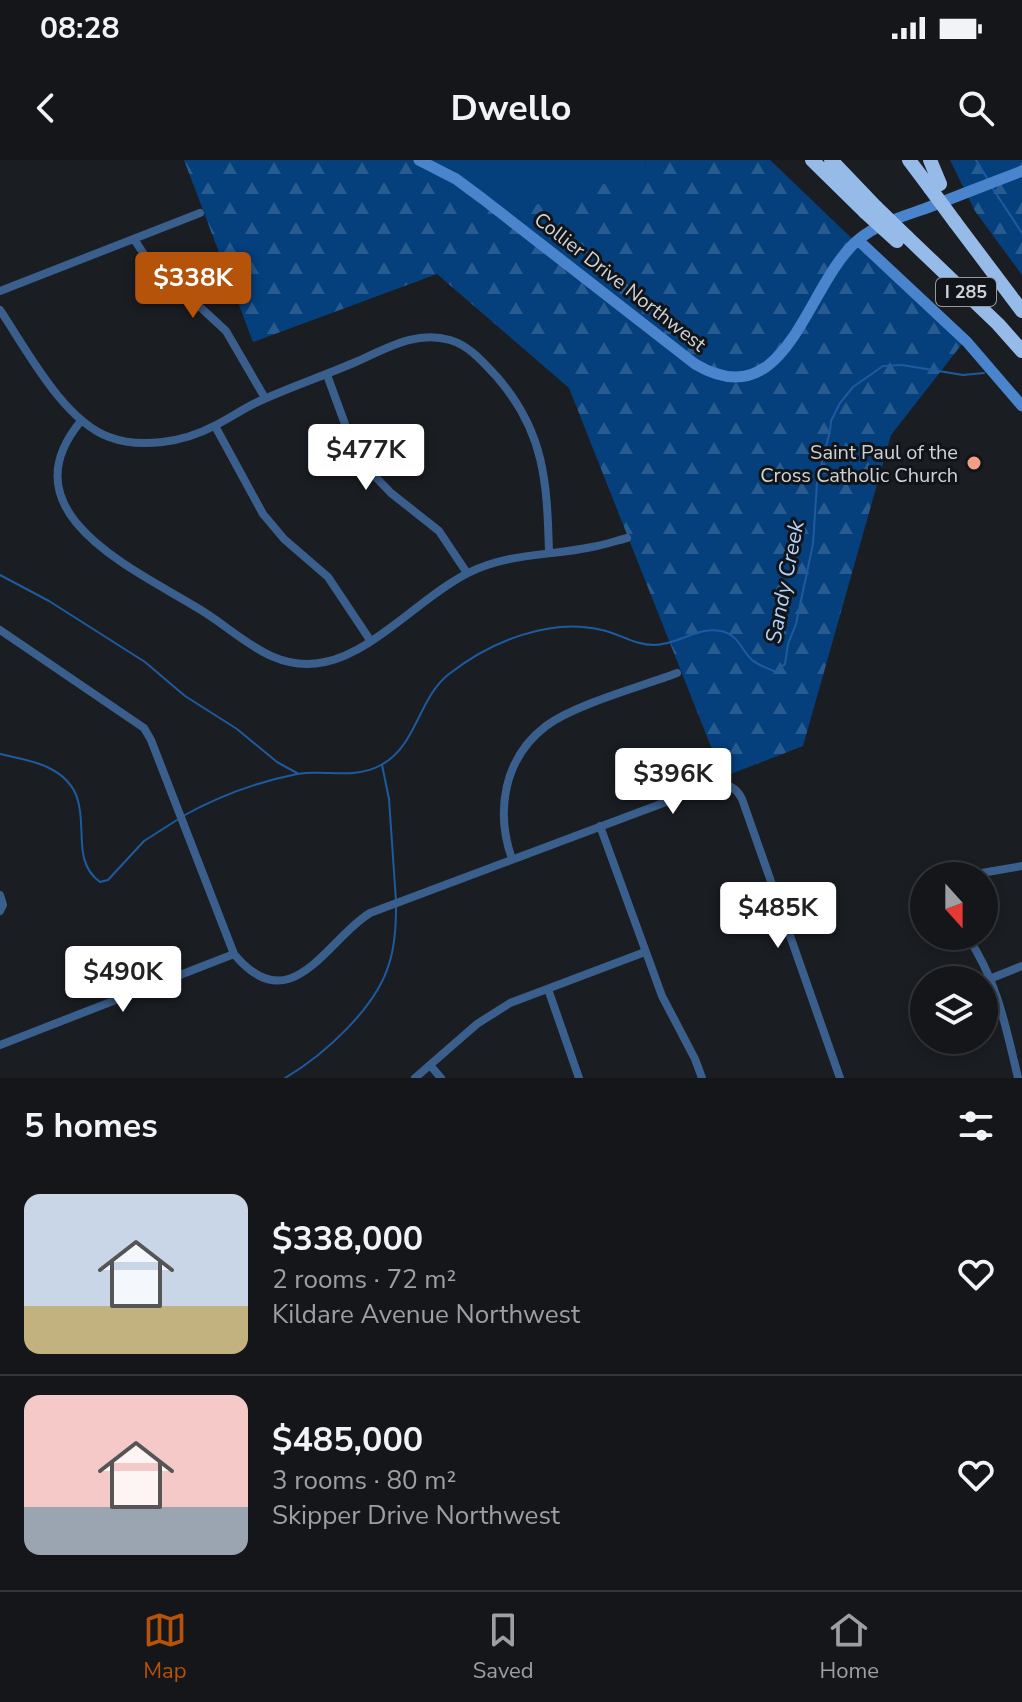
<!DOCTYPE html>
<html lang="en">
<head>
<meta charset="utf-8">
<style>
  :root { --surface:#14161a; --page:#212327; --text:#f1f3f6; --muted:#9d9fa2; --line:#333539; --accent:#b45309 }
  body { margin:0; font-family:"Nunito Sans",sans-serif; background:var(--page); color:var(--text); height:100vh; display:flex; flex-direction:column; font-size:30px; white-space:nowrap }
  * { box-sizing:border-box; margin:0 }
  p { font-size:26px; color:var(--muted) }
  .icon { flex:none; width:44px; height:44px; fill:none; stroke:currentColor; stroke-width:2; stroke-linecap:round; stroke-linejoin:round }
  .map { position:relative; height:918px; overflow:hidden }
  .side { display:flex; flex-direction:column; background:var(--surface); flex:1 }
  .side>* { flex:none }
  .needle { width:52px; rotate:159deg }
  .tools { position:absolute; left:910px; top:702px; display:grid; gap:16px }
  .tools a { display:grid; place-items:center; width:88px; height:88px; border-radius:50%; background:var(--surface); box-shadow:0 4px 12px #0003,0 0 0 2px var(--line); font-size:40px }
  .price { position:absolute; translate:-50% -68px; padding:0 18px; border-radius:8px; background:#fff; color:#222; font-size:26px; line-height:52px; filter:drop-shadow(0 2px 4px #0008) }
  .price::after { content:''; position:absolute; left:50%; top:48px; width:24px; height:18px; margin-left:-12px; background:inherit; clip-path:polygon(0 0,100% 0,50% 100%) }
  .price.selected { background:var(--accent); color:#fff }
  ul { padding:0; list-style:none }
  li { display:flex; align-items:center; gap:24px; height:200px; padding:0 24px }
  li+li { border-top:2px solid var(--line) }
  li span { display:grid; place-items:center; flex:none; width:224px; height:160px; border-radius:16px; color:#555 }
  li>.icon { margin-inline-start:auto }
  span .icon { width:96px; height:96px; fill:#fffc; stroke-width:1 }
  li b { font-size:34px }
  h2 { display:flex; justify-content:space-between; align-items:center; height:96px; padding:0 24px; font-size:34px }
  .status { display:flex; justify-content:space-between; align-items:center; height:56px; padding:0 40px; background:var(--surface); direction:ltr }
  .status svg { height:22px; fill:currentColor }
  header { display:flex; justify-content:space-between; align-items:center; height:104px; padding:0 24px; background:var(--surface); font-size:36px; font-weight:700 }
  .tab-bar { display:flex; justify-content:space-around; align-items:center; height:112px; border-top:2px solid var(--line); background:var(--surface); font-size:22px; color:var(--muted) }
  .tab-bar a { display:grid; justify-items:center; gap:4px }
  .tab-bar .selected { color:var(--accent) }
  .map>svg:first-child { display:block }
  .forest { fill:url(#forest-firs) }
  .park { fill:#05407d }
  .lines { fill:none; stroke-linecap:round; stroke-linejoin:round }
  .stream { stroke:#1e5aa0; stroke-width:2 }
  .street { stroke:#3b5f8d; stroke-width:8 }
  .secondary { stroke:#4984cd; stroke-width:11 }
  .highway { stroke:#97bbe8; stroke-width:14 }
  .highway-bridge { stroke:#97bbe8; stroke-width:14 }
  .poi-dot { fill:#f39f84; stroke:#111519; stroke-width:3 }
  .labels { text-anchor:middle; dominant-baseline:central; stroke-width:6; stroke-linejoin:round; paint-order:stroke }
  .shield { fill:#111519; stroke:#979a9d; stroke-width:2 }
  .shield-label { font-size:18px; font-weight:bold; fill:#d0d3d6 }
  .street-label { font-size:20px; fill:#d0d3d6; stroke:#111519 }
  .poi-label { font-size:20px; fill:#d0d3d6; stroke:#111519; text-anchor:end }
  .water-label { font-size:22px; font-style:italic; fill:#b4d2f9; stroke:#111519 }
</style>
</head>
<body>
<div class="status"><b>08:28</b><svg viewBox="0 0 49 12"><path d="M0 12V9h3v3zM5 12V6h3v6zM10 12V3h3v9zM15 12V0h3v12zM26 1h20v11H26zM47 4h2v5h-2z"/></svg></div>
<header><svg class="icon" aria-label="back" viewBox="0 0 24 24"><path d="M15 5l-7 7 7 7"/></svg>Dwello<svg class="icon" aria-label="search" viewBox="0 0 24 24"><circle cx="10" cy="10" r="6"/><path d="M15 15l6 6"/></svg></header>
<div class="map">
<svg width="1022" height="918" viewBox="0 0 1022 918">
  <defs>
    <pattern id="forest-firs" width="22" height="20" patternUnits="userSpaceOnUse" patternTransform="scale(2)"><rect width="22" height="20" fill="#05407d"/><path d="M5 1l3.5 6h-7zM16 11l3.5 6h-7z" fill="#285b8f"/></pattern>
  </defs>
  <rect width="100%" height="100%" fill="#1a1e23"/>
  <path class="forest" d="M184 0H419L647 11 644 0H770L962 184 891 275 803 586 723 617 569 228 437 114 253 182Z
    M950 0H1022V115L975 51Z"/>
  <path class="park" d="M419 0H644L647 11 502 55Z"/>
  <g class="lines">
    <path class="stream" d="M976 0 987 18
      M993 29 1022 73
      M0 415 49 441 145 502 185 536 237 569 277 602 297 613
      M0 594C16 598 34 600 49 608 106 636 61 694 100 722L108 720 144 681 177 660
      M382 605 389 639 396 741
      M183 656C217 637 257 622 297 614 324 609 354 620 381 605 417 586 418 538 449 514 490 482 550 457 602 470 620 474 635 485 654 485 679 485 700 464 725 472 738 477 741 488 750 498 756 505 768 508 776 512L785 504 788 484 796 464 813 384 817 322 830 271 831 261 840 243 853 227 883 206 902 205 963 215 984 213
      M285 918C324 895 376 848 389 804 395 786 396 766 396 747"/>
    <path class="street" d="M134 79 145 96 226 171 265 238
      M0 131 200 53
      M0 150C27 190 63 260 109 277 141 289 184 282 214 266 231 258 245 247 262 240 293 226 326 215 358 201 387 188 417 170 450 180 470 186 483 202 497 217 545 272 547 323 549 392
      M327 215 349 275 364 305 391 333 439 371 467 413
      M81 261C5 352 132 408 196 447 238 471 271 514 325 502 374 492 422 436 468 413 508 393 549 396 592 387 604 385 615 381 627 378
      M215 266 263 354 284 379 328 417 370 480
      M0 470 144 568 151 580 234 794C291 863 327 779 370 753L714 624C727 623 736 627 742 639L840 918
      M600 666 662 836 695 899 702 918
      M512 699C495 651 504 598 546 566 576 544 640 527 677 513
      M964 716 1022 706
      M0 735 3 745 0 751
      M967 776C997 820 1006 867 1018 918
      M992 818 1022 806
      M548 829 579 918
      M0 885 234 794
      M430 905 441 918
      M415 918 477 864 510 843 645 792"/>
    <path class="secondary" d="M419 0 456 19 483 39 695 204C788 259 805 125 858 80 877 64 901 57 924 49 957 36 989 24 1022 11
      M858 80 967 182 1022 246"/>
    <path class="highway" d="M812 0 865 52
      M831 0 876 47
      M909 0 930 28
      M930 0 940 24
      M955 62 1022 151
      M907 77 998 164 1022 191"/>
    <path class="highway-bridge" d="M930 28 955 62
      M876 47 907 77
      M865 52 897 81"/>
  </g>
  <circle class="poi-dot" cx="974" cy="303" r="8"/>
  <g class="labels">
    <rect class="shield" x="936" y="118" width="60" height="28" rx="6"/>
    <g class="shield-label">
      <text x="966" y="132">I 285</text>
    </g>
    <g class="street-label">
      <text transform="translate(620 122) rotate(38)">Collier Drive Northwest</text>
    </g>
    <g class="poi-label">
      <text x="958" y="292">Saint Paul of the<tspan x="958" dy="23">Cross Catholic Church</tspan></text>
    </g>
    <g class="water-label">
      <text transform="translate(785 422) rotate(-79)">Sandy Creek</text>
    </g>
  </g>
</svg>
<div class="tools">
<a><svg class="needle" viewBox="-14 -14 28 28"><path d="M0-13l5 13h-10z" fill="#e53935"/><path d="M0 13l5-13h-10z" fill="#9d9fa2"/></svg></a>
<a><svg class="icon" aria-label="layers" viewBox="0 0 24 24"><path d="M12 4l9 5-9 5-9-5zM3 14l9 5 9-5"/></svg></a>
</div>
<b class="price selected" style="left:193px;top:160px">$338K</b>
<b class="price" style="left:366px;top:332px">$477K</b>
<b class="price" style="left:673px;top:656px">$396K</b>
<b class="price" style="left:778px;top:790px">$485K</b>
<b class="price" style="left:123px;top:854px">$490K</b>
</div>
<section class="side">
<h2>5 homes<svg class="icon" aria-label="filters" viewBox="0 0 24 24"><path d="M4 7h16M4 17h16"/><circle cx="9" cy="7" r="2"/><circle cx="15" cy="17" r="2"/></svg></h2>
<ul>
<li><span style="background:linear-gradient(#c9d6e8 70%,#c2b280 0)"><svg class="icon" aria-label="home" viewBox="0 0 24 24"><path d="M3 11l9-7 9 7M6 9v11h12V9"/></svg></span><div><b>$338,000</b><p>2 rooms · 72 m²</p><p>Kildare Avenue Northwest</p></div><svg class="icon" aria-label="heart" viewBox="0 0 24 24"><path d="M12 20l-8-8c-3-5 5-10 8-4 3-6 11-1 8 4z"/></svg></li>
<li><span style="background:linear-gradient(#f6c9c9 70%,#9aa5b1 0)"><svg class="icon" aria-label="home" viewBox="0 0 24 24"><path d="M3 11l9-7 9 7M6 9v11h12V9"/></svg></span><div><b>$485,000</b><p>3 rooms · 80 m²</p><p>Skipper Drive Northwest</p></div><svg class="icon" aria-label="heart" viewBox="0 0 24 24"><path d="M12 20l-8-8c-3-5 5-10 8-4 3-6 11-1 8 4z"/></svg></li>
</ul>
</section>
<nav class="tab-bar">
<a class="selected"><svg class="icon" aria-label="map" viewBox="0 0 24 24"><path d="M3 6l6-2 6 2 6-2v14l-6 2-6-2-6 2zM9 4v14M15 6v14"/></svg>Map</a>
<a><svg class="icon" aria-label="saved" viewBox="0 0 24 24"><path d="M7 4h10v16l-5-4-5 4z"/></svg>Saved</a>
<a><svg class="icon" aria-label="home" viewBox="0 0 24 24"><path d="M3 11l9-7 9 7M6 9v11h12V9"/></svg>Home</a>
</nav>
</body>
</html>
